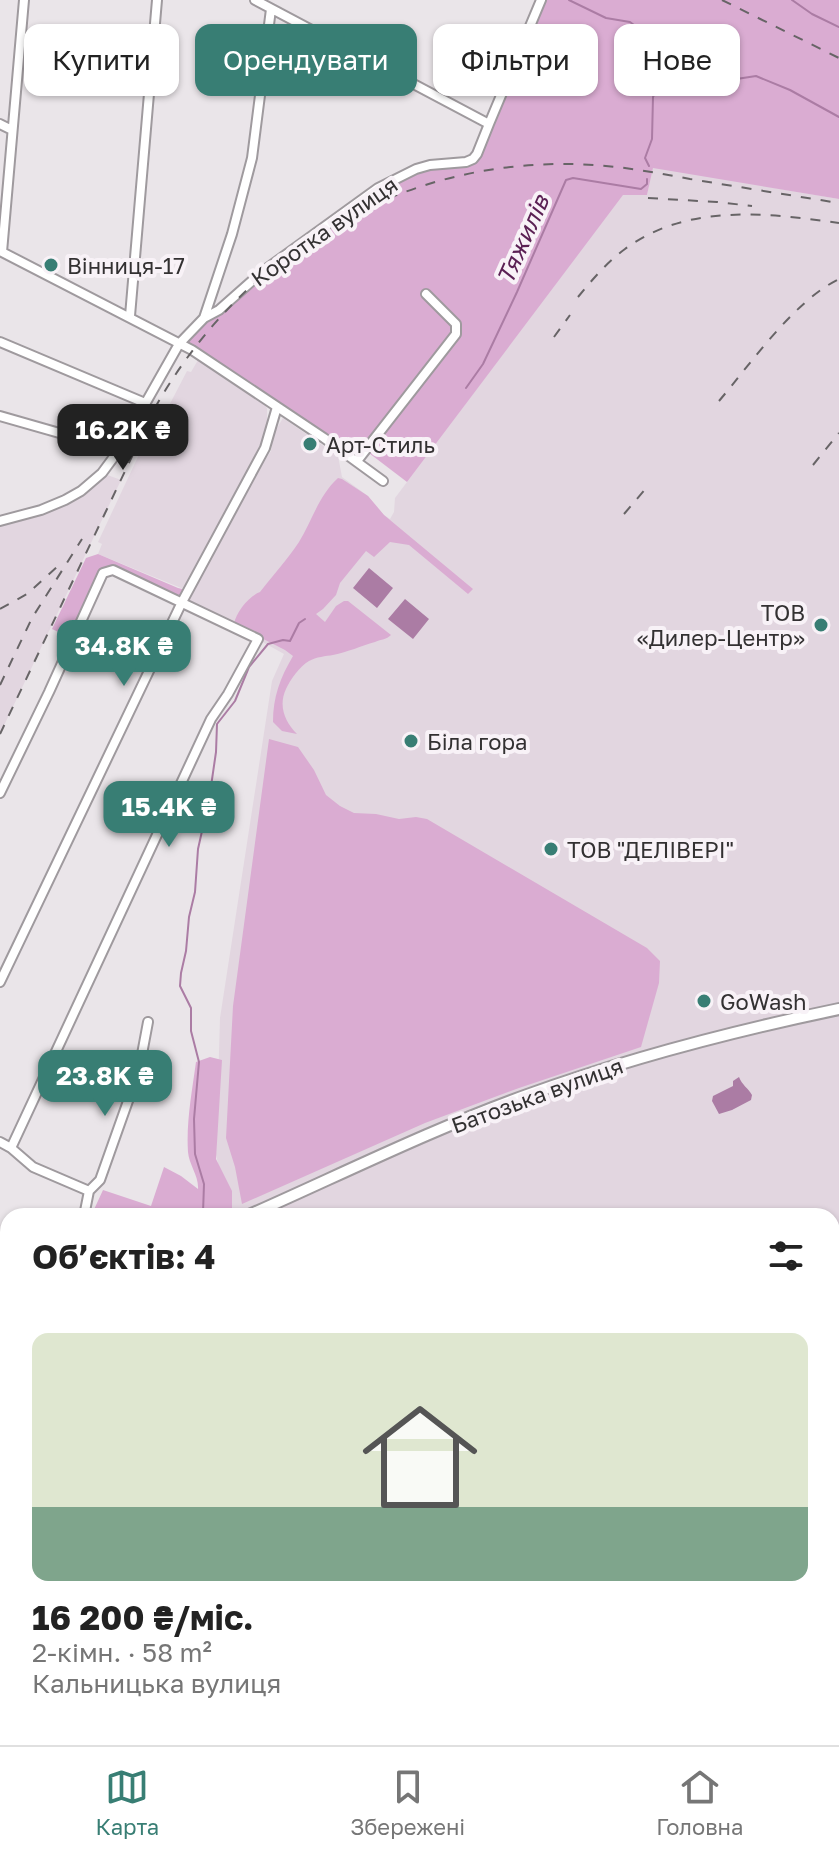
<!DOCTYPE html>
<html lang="uk">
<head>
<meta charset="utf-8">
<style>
  :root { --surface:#fff; --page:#f6f6f6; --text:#222; --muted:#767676; --line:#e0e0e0; --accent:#387e74 }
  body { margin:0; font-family:"Golos Text",sans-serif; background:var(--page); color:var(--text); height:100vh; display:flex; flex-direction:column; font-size:30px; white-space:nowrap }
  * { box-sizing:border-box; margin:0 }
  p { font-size:26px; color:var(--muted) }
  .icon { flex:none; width:44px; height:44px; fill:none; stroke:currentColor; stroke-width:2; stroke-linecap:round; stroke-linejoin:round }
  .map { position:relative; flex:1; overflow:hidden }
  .drawer { position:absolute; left:0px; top:1208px; width:840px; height:538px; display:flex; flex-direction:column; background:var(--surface); border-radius:24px 24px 0 0; box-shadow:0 2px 6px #0004 }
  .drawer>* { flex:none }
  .top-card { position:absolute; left:24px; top:24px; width:792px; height:72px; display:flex; gap:16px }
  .price { position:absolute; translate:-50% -68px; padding:0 18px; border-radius:16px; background:var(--accent); color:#fff; font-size:26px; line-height:52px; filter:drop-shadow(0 2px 4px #0008) }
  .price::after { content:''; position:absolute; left:50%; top:48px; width:24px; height:18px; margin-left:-12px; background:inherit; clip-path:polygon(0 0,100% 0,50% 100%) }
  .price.current { background:#222; color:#fff }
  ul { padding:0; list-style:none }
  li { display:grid; align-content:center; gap:16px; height:424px; padding:0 32px }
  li+li { border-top:2px solid var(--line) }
  li span { display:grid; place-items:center; height:248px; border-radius:16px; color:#555 }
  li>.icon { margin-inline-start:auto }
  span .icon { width:144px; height:144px; fill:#fffc; stroke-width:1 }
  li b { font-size:34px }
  h2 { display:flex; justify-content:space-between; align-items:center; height:96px; padding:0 32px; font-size:34px }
  .pill { padding:0 28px; border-radius:16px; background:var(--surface); box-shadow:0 2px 6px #0004; font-size:28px; line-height:72px }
  .pill.current { background:var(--accent); color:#fff }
  .tab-bar { display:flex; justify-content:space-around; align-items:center; height:112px; border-top:2px solid var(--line); background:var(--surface); font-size:22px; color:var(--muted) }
  .tab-bar a { display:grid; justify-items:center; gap:4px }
  .tab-bar .current { color:var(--accent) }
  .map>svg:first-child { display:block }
  .built { fill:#e2d6e0 }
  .green { fill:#daacd2 }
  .water { fill:#ab7ca4 }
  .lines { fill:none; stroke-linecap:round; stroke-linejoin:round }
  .stream { stroke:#ab7ca4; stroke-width:2 }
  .minor-casing { stroke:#9f9a9e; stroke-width:12 }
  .tertiary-casing { stroke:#9f9a9e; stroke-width:14 }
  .minor { stroke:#fff; stroke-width:8 }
  .tertiary { stroke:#fff; stroke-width:10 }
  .rail { stroke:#676466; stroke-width:2; stroke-dasharray:10 10; stroke-linecap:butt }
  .poi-dot { fill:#387e74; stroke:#f8f2f7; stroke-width:3 }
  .labels { text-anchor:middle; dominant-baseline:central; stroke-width:8; stroke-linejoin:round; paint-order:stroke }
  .street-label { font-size:22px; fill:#333132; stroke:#f8f2f7 }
  .poi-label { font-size:22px; fill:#333132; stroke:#f8f2f7; text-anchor:start }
  .water-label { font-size:24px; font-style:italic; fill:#5b2154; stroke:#f8f2f7 }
</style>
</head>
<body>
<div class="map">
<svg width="839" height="1745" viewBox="0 0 839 1745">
  <rect width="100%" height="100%" fill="#eae5e9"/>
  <path class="built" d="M653 167 839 199V1725H832V1216H231L216 1155 220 1018 272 681 284 654 187 600 254 478 271 451 273 435 283 418 338 456 342 477 368 496 384 515 390 519 394 512 395 498 623 194 647 195Z
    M198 360 217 370 263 403 267 408V428L263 439 186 590 98 554 102 544 98 542 143 446 147 448 187 371 191 372Z
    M102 473 121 480 0 734V521L49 507Z
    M8 1327V1738H710V1745H0V1331Z"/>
  <path class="green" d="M541 0H839V199L653 168 647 195H623L407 482 365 450 350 456 179 344 249 283 378 188 416 169 475 157Z
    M338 478 342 479 368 496 384 515 473 589 468 594 409 545 390 542 374 557 366 551 340 583 336 595 323 609 316 614 325 622 336 606 344 601H348L391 635C386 640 382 639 375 642 361 646 348 652 333 655 326 656 316 657 309 661 300 666 290 680 286 689 278 706 285 722 297 734L282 731 273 722C273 697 280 678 293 656L285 650 234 624C236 612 249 596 260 592 273 575 288 559 299 542 312 521 319 495 338 478Z
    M98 554 178 588 186 590 181 595 175 596 114 569 102 572 71 638 52 629 86 558Z
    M269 739 298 747 314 770 326 795 340 806 354 813 376 814 399 819 416 817 427 819 647 948 660 961 659 983 641 1047 519 1088 425 1123 242 1204 235 1167 226 1138 233 1006Z
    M210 1057 222 1060 216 1159 232 1191V1211L229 1216H91L103 1190 151 1206 164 1167 181 1176 198 1189C199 1176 189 1165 188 1152 186 1123 192 1091 196 1062Z
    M0 1234H8V1327L0 1331Z
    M838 1299H839V1387H832V1325H838L839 1309 835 1307V1302Z
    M8 1368V1738H136V1745H2L0 1737V1371Z
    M234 1738H317V1745H235Z"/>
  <path class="water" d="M369 568 393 588 377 608 353 588Z
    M405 599 429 619 413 639 388 619Z
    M739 1077C742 1085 748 1088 752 1095L751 1100 732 1110 719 1114 712 1101 713 1096 733 1086V1081Z
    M8 1552V1596L4 1582 0 1580V1557Z
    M136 1738H234L235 1745H136Z"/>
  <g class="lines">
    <path class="stream" d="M569 0 606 18 630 22 642 31 656 37 666 46 669 59 662 80 653 97 652 139 645 158 649 166
      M792 0 812 14 839 27
      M669 68 717 82 756 76 790 90 839 117
      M466 388 483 364 517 292 566 180 573 178 641 189 647 184V179
      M203 1213 204 1184 195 1154 194 1119 199 1062 191 1031V1008L180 986 181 973 186 951 189 917 195 892 198 849 209 800 216 752 217 724 235 701 249 667 268 644 283 640 290 641 299 623 305 619
      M266 1738 267 1745"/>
    <defs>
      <path id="minor" d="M0 124 12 130
        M489 124 541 0
        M2 252 192 350 324 438 383 481
        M2 252 24 0
        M130 316 157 0
        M204 318 232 234 252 158 271 9
        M0 342 145 403
        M0 416 119 450
        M357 461 456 334V324L426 294
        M0 521 41 510 65 500 81 491 102 473 119 450 179 344 204 318 219 310 262 272 378 188 416 169 430 165 466 162 473 159 477 154 489 124 255 0
        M0 793 49 692 103 573 113 570 258 639 228 694 211 719 11 1148
        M0 982 182 602 265 448 277 407
        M0 1142 11 1148 33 1167 89 1191
        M84 1216 89 1191 100 1180 139 1070 148 1022"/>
      <path id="tertiary" d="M247 1216C340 1175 432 1129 527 1095 629 1058 733 1031 839 1009
        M0 1331 8 1327"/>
    </defs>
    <use href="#minor" class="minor-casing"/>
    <use href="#tertiary" class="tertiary-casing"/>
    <use href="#minor" class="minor"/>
    <use href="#tertiary" class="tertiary"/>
    <path class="rail" d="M722 0 839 58
      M648 198 717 202 752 206
      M578 297C592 280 607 262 625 249 687 203 767 213 839 223
      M554 337 570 315
      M719 401C752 362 794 301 839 279
      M813 465 839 433
      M624 514 648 486
      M0 609 27 594 57 567
      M0 685 32 618 82 539
      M0 734 156 406C246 248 411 153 594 165 626 167 658 173 690 179 739 187 789 195 839 203"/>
  </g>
  <g class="poi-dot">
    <circle cx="51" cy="265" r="8"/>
    <circle cx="310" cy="444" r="8"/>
    <circle cx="821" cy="625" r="8"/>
    <circle cx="411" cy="741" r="8"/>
    <circle cx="551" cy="849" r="8"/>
    <circle cx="704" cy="1001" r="8"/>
  </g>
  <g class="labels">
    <g class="street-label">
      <text transform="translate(324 231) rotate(-35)">Коротка вулиця</text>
      <text transform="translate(537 1095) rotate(-20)">Батозька вулиця</text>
    </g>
    <g class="poi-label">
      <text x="67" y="265">Вінниця-17</text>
      <text x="326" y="444">Арт-Стиль</text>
      <text x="805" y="612" text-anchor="end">ТОВ<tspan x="805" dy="25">«Дилер-Центр»</tspan></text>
      <text x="427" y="741">Біла гора</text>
      <text x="567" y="849">ТОВ "ДЕЛІВЕРІ"</text>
      <text x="720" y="1001">GoWash</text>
    </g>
    <g class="water-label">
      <text transform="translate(522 239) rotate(-66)">Тяжилів</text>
    </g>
  </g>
</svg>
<b class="price current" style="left:123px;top:472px">16.2K ₴</b>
<b class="price" style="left:124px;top:688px">34.8K ₴</b>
<b class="price" style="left:169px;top:849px">15.4K ₴</b>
<b class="price" style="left:105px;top:1118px">23.8K ₴</b>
<div class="top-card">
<a class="pill">Купити</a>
<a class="pill current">Орендувати</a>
<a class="pill">Фільтри</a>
<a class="pill">Нове</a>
</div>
<section class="drawer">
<h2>Об’єктів: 4<svg class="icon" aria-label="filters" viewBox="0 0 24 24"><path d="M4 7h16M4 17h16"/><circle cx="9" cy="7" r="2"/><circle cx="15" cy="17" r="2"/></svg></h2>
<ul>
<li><span style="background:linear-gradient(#dfe7d0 70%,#7fa58c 0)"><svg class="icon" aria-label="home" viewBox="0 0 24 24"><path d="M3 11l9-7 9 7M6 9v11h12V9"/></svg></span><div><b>16 200 ₴/міс.</b><p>2-кімн. · 58 m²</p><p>Кальницька вулиця</p></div></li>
</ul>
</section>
</div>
<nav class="tab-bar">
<a class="current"><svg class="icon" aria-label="map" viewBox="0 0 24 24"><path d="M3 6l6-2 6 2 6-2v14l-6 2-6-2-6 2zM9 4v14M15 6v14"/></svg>Карта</a>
<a><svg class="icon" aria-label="saved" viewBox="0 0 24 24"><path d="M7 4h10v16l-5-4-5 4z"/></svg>Збережені</a>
<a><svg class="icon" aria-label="home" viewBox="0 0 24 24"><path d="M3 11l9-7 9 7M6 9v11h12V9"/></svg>Головна</a>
</nav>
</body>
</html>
